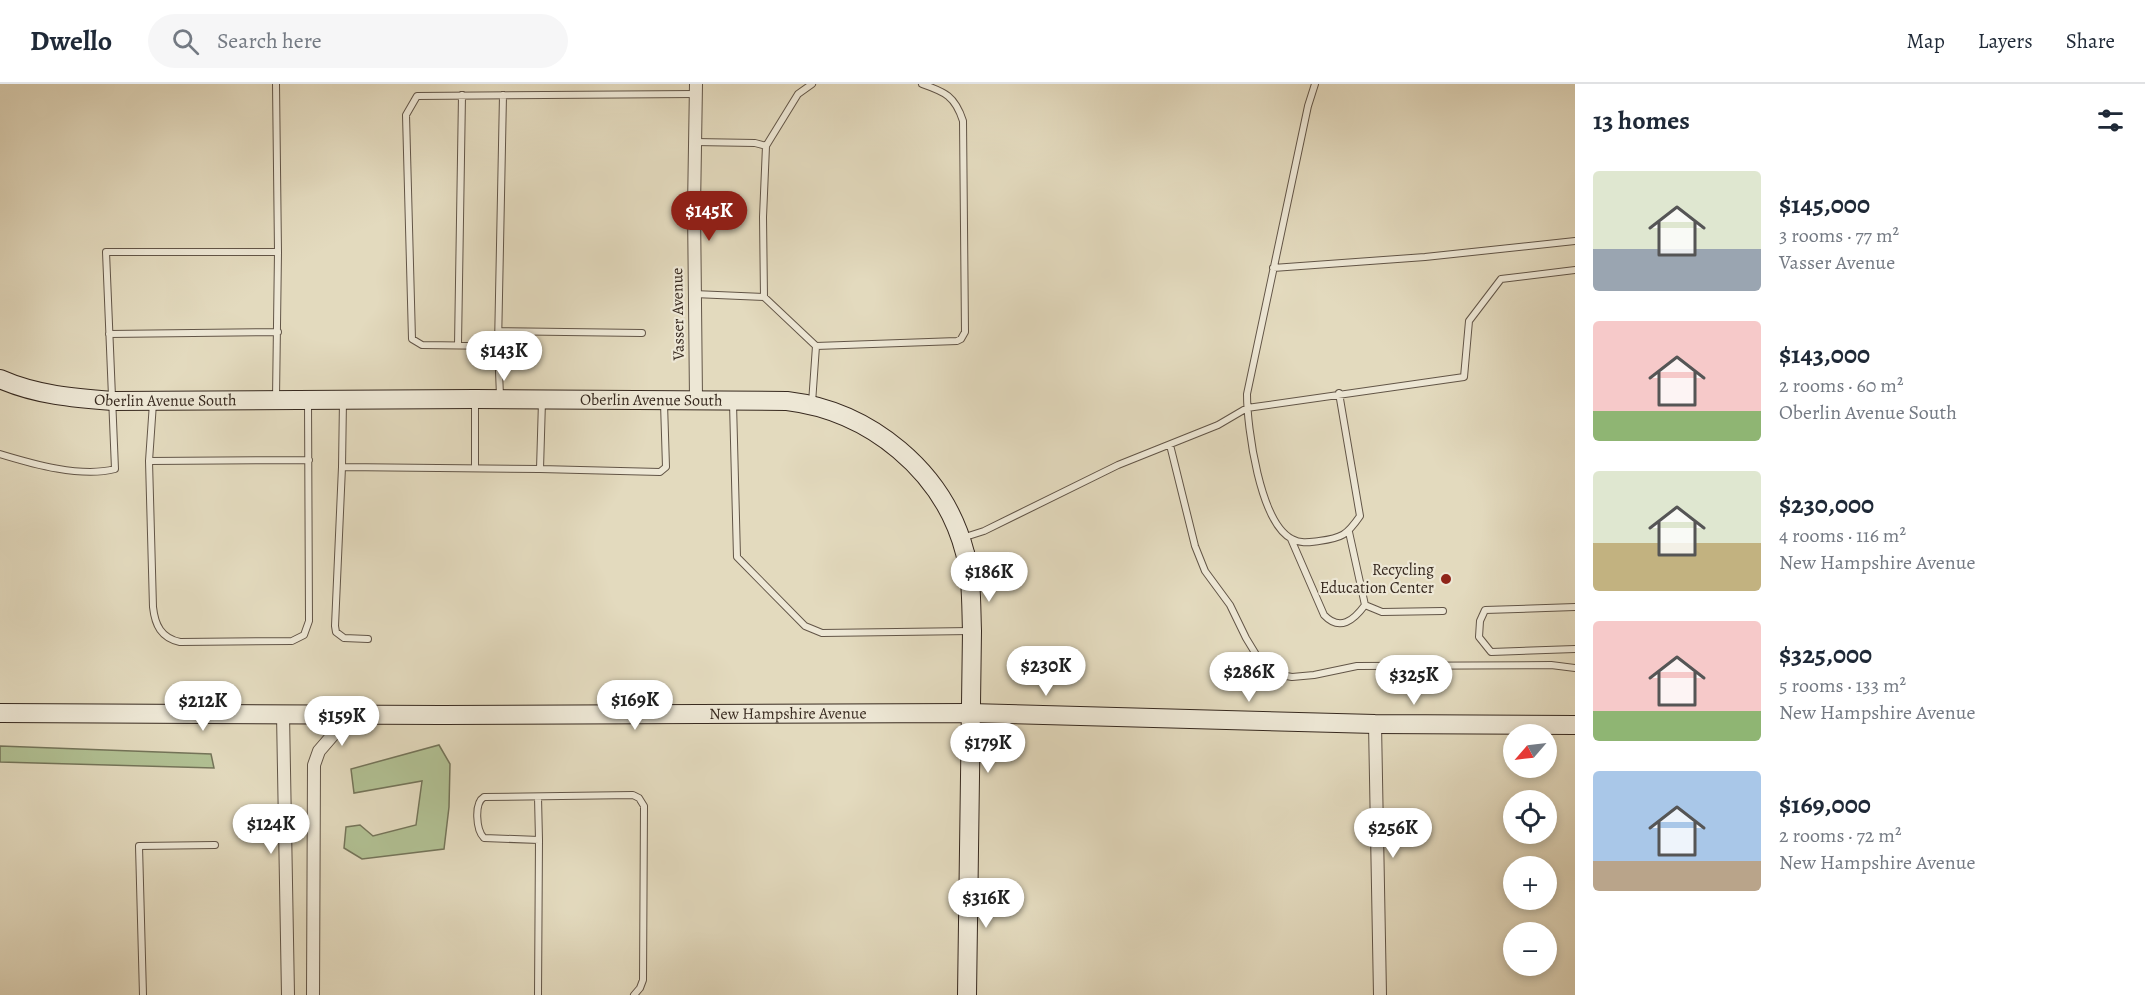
<!DOCTYPE html>
<html lang="en">
<head>
<meta charset="utf-8">
<style>
  :root { --surface:#fff; --page:#f6f6f7; --text:#1f2937; --muted:#747a83; --line:#e0e1e3; --accent:#8f2418 }
  body { margin:0; font-family:Alegreya,serif; background:var(--page); color:var(--text); height:100vh; display:flex; flex-direction:column; font-size:22px; white-space:nowrap }
  * { box-sizing:border-box; margin:0 }
  p { font-size:20px; color:var(--muted) }
  .icon { flex:none; width:33px; height:33px; fill:none; stroke:currentColor; stroke-width:2; stroke-linecap:round; stroke-linejoin:round }
  .map { position:relative; flex:1; overflow:hidden }
  .side { display:flex; flex-direction:column; background:var(--surface); width:570px }
  .side>* { flex:none }
  .needle { width:39px; rotate:242deg }
  .fabs { position:absolute; left:1503px; top:640px; display:grid; gap:12px }
  .fabs a { display:grid; place-items:center; width:54px; height:54px; border-radius:50%; background:var(--surface); box-shadow:0 3px 9px #0003; font-size:30px }
  .price { position:absolute; translate:-50% -51px; padding:0 14px; border-radius:21px; background:#fff; color:#222; font-size:20px; line-height:39px; filter:drop-shadow(0 2px 3px #0008) }
  .price::after { content:''; position:absolute; left:50%; top:36px; width:18px; height:14px; margin-left:-9px; background:inherit; clip-path:polygon(0 0,100% 0,50% 100%) }
  .price.selected { background:var(--accent); color:#fff }
  ul { padding:0; list-style:none }
  li { display:flex; align-items:center; gap:18px; height:150px; padding:0 18px }
  li span { display:grid; place-items:center; flex:none; width:168px; height:120px; border-radius:6px; color:#555 }
  li>.icon { margin-inline-start:auto }
  span .icon { width:72px; height:72px; fill:#fffc; stroke-width:1 }
  li b { font-size:26px }
  h2 { display:flex; justify-content:space-between; align-items:center; height:72px; padding:0 18px; font-size:26px }
  header { display:flex; align-items:center; gap:36px; box-sizing:border-box; height:84px; padding:0 30px; background:var(--surface); border-bottom:2px solid var(--line) }
  header strong { font-size:28px }
  nav { display:flex; gap:33px; margin-inline-start:auto; font-size:21px }
  .search { width:420px; height:54px; background:var(--page); display:flex; align-items:center; gap:15px; box-sizing:border-box; padding:0 21px; border-radius:33px; color:var(--muted); font-size:22px }
  main { display:flex; flex:1; min-height:0 }
  .map>svg:first-child { display:block }
  .green { fill:#b1c093; stroke:#747459; stroke-width:1.5 }
  .lines { fill:none; stroke-linecap:round; stroke-linejoin:round }
  .lane-casing { stroke:#625547; stroke-width:8 }
  .street-casing { stroke:#625547; stroke-width:14 }
  .secondary-casing { stroke:#37291f; stroke-width:20 }
  .lane { stroke:#ede7d5; stroke-width:6 }
  .street { stroke:#ede7d5; stroke-width:12 }
  .secondary { stroke:#ede7d5; stroke-width:18 }
  .poi-dot { fill:#8f2418; stroke:#ede7d5; stroke-width:2 }
  .labels { text-anchor:middle; dominant-baseline:central; stroke-width:4.5; stroke-linejoin:round; paint-order:stroke }
  .street-label { font-size:16px; fill:#37291f; stroke:#ede7d5 }
  .poi-label { font-size:16px; fill:#37291f; stroke:#ede7d5; text-anchor:end }
</style>
</head>
<body>
<header>
<strong>Dwello</strong>
<div class="search"><svg class="icon" aria-label="search" viewBox="0 0 24 24"><circle cx="10" cy="10" r="6"/><path d="M15 15l6 6"/></svg>Search here</div>
<nav><a>Map</a><a>Layers</a><a>Share</a></nav>
</header>
<main>
<div class="map">
<svg width="1575" height="911" viewBox="0 0 1575 911">
  <rect width="100%" height="100%" fill="#e3dabe"/>
  <filter id="stains"><feTurbulence type="fractalNoise" baseFrequency=".00333" numOctaves="4"/><feColorMatrix values="0 0 0 0 .2 0 0 0 0 .09 0 0 0 0 .02 0 0 0 .5 -.17"/></filter>
  <radialGradient id="worn" r=".72"><stop offset=".6" stop-color="#630" stop-opacity="0"/><stop offset="1" stop-color="#630" stop-opacity=".3"/></radialGradient>
  <path class="green" d="M439 661 450 680 449 723 444 765 362 775 344 764 346 743 360 741 373 752 416 741 422 697 354 709 351 685Z
    M0 662 211 670 214 684 0 678Z"/>
  <g class="lines">
    <defs>
      <path id="lane" d="M276 0 278 168 276 314
        M1315 0 1308 22 1247 310C1247 344 1260 439 1292 455 1301 460 1310 458 1319 457 1342 454 1347 451 1360 432L1339 309
        M766 62 798 10 812 0
        M1273 184 1425 173 1575 157
        M694 210 764 213 763 133 766 62 755 59 695 58
        M764 213 816 262 812 319
        M499 247 642 249
        M109 250 278 248
        M458 261 462 11
        M498 262 422 261 412 255 406 31 417 12 696 10
        M816 262 957 257 961 255 965 248 963 37C955 12 945 8 922 0
        M500 312 498 262 503 11
        M343 316 342 383 335 542 336 548 344 554 368 555
        M542 317 540 385 660 388 666 383 664 319
        M153 319 149 377 153 523C155 541 161 554 180 558L292 557 304 551 309 537 308 317
        M733 319 737 473 805 542 822 549 971 547
        M1170 361 1195 462 1205 487 1230 521 1246 554 1263 582 1275 590 1292 593 1314 591 1357 582 1551 581 1575 584
        M0 370C33 380 81 394 115 385L106 168H278
        M149 377 309 376
        M342 383 540 385
        M475 384V316
        M962 454 984 447 1118 381 1218 341 1247 324 1464 293 1469 237 1501 195 1575 186
        M1291 455 1324 531C1340 548 1354 536 1365 521L1349 448
        M1365 521 1382 528 1443 527
        M1575 523 1485 526 1480 537 1479 553 1491 568 1575 565
        M538 713 539 756
        M143 911 139 762 215 761
        M538 911 539 756 484 754C476 746 474 719 484 713L633 711 639 714 644 722 643 896 640 904 634 911"/>
      <path id="street" d="M696 315 694 124 696 0
        M283 630 288 911
        M1375 640 1380 911
        M313 911 314 681 319 667 351 630"/>
      <g id="secondary">
        <path id="s1" d="M0 295C36 311 74 314 113 317L475 315 787 317C870 327 944 387 965 469 972 494 971 521 972 547L967 911"/>
        <path id="s2" d="M0 629 442 631 970 629 1375 640 1575 641"/>
      </g>
    </defs>
    <use href="#lane" class="lane-casing"/>
    <use href="#street" class="street-casing"/>
    <use href="#secondary" class="secondary-casing"/>
    <use href="#lane" class="lane"/>
    <use href="#street" class="street"/>
    <use href="#secondary" class="secondary"/>
  </g>
  <circle class="poi-dot" cx="1446" cy="495" r="6"/>
  <g class="labels">
    <g class="street-label">
      <text transform="translate(678 230) rotate(-91)">Vasser Avenue</text>
      <text stroke="none"><textPath href="#s1" startOffset="168">Oberlin Avenue South</textPath></text>
      <text stroke="none"><textPath href="#s1" startOffset="654">Oberlin Avenue South</textPath></text>
      <text stroke="none"><textPath href="#s2" startOffset="788">New Hampshire Avenue</textPath></text>
    </g>
    <g class="poi-label">
      <text x="1434" y="486">Recycling<tspan x="1434" dy="18">Education Center</tspan></text>
    </g>
  </g>
  <rect width="100%" height="100%" filter="url(#stains)"/>
  <rect width="100%" height="100%" fill="url(#worn)"/>
</svg>
<div class="fabs">
<a><svg class="needle" viewBox="-14 -14 28 28"><path d="M0-13l5 13h-10z" fill="#e53935"/><path d="M0 13l5-13h-10z" fill="#747a83"/></svg></a>
<a><svg class="icon" aria-label="locate" viewBox="0 0 24 24"><circle cx="12" cy="12" r="6"/><path d="M12 2v4M12 18v4M2 12h4M18 12h4"/></svg></a>
<a>+</a>
<a>−</a>
</div>
<b class="price selected" style="left:709px;top:158px">$145K</b>
<b class="price" style="left:504px;top:298px">$143K</b>
<b class="price" style="left:989px;top:519px">$186K</b>
<b class="price" style="left:1046px;top:613px">$230K</b>
<b class="price" style="left:1249px;top:619px">$286K</b>
<b class="price" style="left:1414px;top:622px">$325K</b>
<b class="price" style="left:635px;top:647px">$169K</b>
<b class="price" style="left:203px;top:648px">$212K</b>
<b class="price" style="left:342px;top:663px">$159K</b>
<b class="price" style="left:988px;top:690px">$179K</b>
<b class="price" style="left:271px;top:771px">$124K</b>
<b class="price" style="left:1393px;top:775px">$256K</b>
<b class="price" style="left:986px;top:845px">$316K</b>
</div>
<section class="side">
<h2>13 homes<svg class="icon" aria-label="filters" viewBox="0 0 24 24"><path d="M4 7h16M4 17h16"/><circle cx="9" cy="7" r="2"/><circle cx="15" cy="17" r="2"/></svg></h2>
<ul>
<li><span style="background:linear-gradient(#dfe7d0 65%,#9aa5b1 0)"><svg class="icon" aria-label="home" viewBox="0 0 24 24"><path d="M3 11l9-7 9 7M6 9v11h12V9"/></svg></span><div><b>$145,000</b><p>3 rooms · 77 m²</p><p>Vasser Avenue</p></div></li>
<li><span style="background:linear-gradient(#f6c9c9 75%,#8fb573 0)"><svg class="icon" aria-label="home" viewBox="0 0 24 24"><path d="M3 11l9-7 9 7M6 9v11h12V9"/></svg></span><div><b>$143,000</b><p>2 rooms · 60 m²</p><p>Oberlin Avenue South</p></div></li>
<li><span style="background:linear-gradient(#dfe7d0 60%,#c2b280 0)"><svg class="icon" aria-label="home" viewBox="0 0 24 24"><path d="M3 11l9-7 9 7M6 9v11h12V9"/></svg></span><div><b>$230,000</b><p>4 rooms · 116 m²</p><p>New Hampshire Avenue</p></div></li>
<li><span style="background:linear-gradient(#f6c9c9 75%,#8fb573 0)"><svg class="icon" aria-label="home" viewBox="0 0 24 24"><path d="M3 11l9-7 9 7M6 9v11h12V9"/></svg></span><div><b>$325,000</b><p>5 rooms · 133 m²</p><p>New Hampshire Avenue</p></div></li>
<li><span style="background:linear-gradient(#a9c7e8 75%,#b9a48a 0)"><svg class="icon" aria-label="home" viewBox="0 0 24 24"><path d="M3 11l9-7 9 7M6 9v11h12V9"/></svg></span><div><b>$169,000</b><p>2 rooms · 72 m²</p><p>New Hampshire Avenue</p></div></li>
</ul>
</section>
</main>
</body>
</html>
